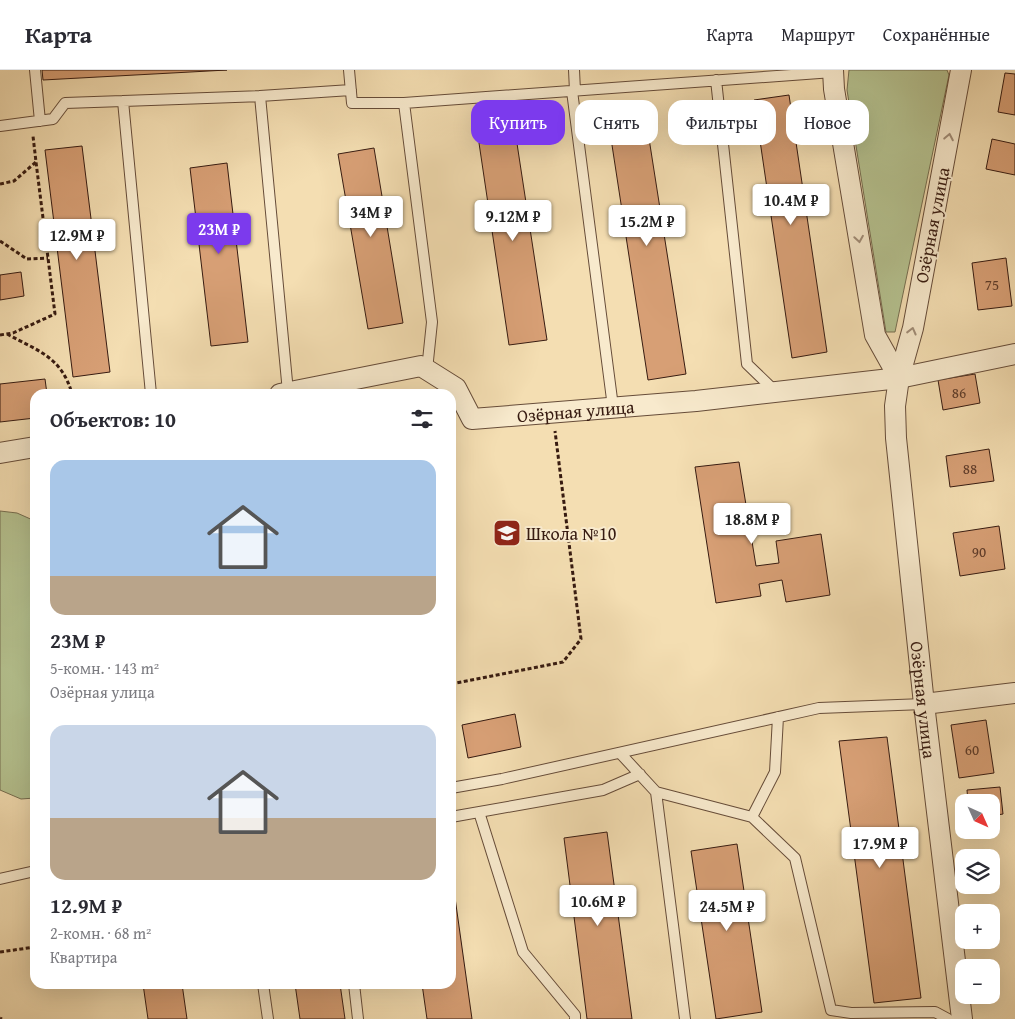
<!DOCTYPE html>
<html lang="ru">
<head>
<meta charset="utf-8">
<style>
  :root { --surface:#fff; --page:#f7f7f7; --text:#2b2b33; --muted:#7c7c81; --line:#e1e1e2; --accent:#7c3aed }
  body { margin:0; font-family:"Gentium Book Plus",serif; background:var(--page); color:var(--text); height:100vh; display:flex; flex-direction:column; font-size:19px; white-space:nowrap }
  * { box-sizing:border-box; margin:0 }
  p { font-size:16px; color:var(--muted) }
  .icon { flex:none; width:28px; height:28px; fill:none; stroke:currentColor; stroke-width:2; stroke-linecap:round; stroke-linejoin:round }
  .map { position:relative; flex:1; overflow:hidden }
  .drawer { position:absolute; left:30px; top:319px; width:426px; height:600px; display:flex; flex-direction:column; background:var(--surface); border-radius:15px; box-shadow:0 5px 20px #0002 }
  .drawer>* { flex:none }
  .hud { position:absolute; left:471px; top:30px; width:469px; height:45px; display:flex; gap:10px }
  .needle { width:32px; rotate:135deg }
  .fabs { position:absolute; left:955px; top:724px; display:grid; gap:10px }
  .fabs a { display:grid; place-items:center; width:45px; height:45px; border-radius:10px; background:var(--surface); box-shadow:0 5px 20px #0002; font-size:25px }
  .price { position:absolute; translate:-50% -42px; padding:0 11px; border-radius:5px; background:#fff; color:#222; font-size:16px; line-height:32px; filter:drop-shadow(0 1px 2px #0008) }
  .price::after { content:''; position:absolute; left:50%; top:30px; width:15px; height:11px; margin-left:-8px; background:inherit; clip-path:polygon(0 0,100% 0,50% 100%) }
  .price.active { background:var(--accent); color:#fff }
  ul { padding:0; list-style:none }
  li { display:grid; align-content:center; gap:10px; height:265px; padding:0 20px }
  li span { display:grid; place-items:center; height:155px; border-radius:15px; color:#555 }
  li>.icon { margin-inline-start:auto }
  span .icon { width:90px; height:90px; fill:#fffc; stroke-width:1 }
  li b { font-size:21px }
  h2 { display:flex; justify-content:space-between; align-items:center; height:60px; padding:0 20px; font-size:21px }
  .tag { padding:0 18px; border-radius:15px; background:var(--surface); box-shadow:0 5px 20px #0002; font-size:18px; line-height:45px }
  .tag.active { background:var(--accent); color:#fff }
  header { display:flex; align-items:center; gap:30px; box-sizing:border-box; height:70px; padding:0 25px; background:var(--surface); border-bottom:1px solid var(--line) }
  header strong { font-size:24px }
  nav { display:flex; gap:28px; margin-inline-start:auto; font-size:18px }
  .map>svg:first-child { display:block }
  .green { fill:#b5c290; stroke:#766e50 }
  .building { fill:#d79f75; stroke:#371b11 }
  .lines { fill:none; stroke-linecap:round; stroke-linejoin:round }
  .service-casing { stroke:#664c39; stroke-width:12 }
  .minor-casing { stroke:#664c39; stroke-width:22 }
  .path { stroke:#371b11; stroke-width:3; stroke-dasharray:4 2.5; stroke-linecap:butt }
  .service { stroke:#f8eacd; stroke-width:10 }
  .minor { stroke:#f8eacd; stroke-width:20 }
  .oneway { stroke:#a18d78 }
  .labels { text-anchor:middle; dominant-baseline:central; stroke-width:4; stroke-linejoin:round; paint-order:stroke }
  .number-label { font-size:15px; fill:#5f3c2a }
  .street-label { font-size:18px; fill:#371b11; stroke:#f8eacd }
  .poi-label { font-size:18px; fill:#371b11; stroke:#f8eacd; text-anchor:start }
</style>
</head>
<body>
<header>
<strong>Карта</strong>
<nav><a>Карта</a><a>Маршрут</a><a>Сохранённые</a></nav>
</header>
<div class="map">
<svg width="1015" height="949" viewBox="0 0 1015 949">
  <rect width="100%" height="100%" fill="#f4deb2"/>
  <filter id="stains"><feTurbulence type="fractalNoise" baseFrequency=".004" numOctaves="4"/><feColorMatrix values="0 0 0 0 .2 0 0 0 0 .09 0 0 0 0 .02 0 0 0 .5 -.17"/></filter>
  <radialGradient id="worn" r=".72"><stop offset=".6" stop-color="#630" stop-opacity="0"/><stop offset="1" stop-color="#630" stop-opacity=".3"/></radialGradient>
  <path class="green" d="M849 0H947L949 5 895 262H886L847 20Z
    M0 441 17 443 35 451V728L21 729 0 720Z"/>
  <path class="building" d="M42 0H227L43 10Z
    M1005 3 1015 4V45L998 42Z
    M789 25 827 282 792 288 754 30Z
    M645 43 686 304 648 310 608 49Z
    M516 67 547 270 509 275 479 73Z
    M992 69 1015 74V105L986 99Z
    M82 76 110 302 73 307 45 80Z
    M374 78 403 253 368 259 338 84Z
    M227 93 248 272 211 276 190 98Z
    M1006 188 1012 236 978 240 972 193Z
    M21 202 24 226 0 230V205Z
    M975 304 980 333 943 340 938 310Z
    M45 309 47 324H35V348L0 352V314Z
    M989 379 994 411 950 417 946 386Z
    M739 392 756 496 779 493 776 471 821 464 830 525 786 532 782 510 759 514 761 526 716 533 695 397Z
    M999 456 1005 499 960 506 953 463Z
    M515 644 521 677 468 688 462 655Z
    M986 650 994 703 959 708 951 655Z
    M887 667 921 928 874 933 839 671Z
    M1000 717 1003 744 991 746V732H968L967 720Z
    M607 762 632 949H587L564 768Z
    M737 774 762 942 716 949 691 781Z
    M451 799 472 949H427L422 914H451Z
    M143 914H182L187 949H148Z
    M295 914H340L345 949H300Z"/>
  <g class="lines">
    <defs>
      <path id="service" d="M35 0 40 51
        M349 0 352 33H404L833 2
        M574 0 575 21
        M716 10 747 294 775 321
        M572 21 613 337
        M404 33 432 252 427 300
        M0 56 53 49 65 33 123 31
        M288 322 260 26 351 20
        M151 324 123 31 260 26
        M620 683 656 722 752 747 795 788 831 940 851 943 935 942 948 949
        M451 718 502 709 819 638 924 634
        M656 722 685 949
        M479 742 523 882 575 945V949
        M451 747 603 720 640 704
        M752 747 775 702 778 647
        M0 809 35 801
        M263 914 268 949
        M354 914 358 949"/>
      <g id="minor">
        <path d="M833 0 834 19 875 265 899 308"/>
        <path id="s1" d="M961 0 913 258 899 308 895 336 896 368 924 634 962 949"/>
        <path id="s2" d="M280 324 421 296 456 318 472 349 696 331 899 308 1015 284"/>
        <path d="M0 383 35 377"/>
        <path d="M924 634 1015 623"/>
      </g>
    </defs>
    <use href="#service" class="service-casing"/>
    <use href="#minor" class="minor-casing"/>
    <path class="path" d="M0 114 14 111 36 92 33 66
      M0 171 27 189 48 188
      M7 264C38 281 62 287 72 324
      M0 265 13 263 55 244 36 92
      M451 614 563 592 581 569 555 361
      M0 882 35 877
      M0 948 2 949"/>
    <use href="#service" class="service"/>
    <use href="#minor" class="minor"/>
  </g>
  <defs><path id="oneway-chevron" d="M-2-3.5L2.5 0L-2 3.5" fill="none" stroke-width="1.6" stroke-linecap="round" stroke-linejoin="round" transform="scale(1.25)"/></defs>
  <g class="oneway">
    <use href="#oneway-chevron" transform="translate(949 67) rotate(-79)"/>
    <use href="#oneway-chevron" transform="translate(859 169) rotate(81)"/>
    <use href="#oneway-chevron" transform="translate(912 261) rotate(-76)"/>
  </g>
  <defs>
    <symbol id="school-square" viewBox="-11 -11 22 22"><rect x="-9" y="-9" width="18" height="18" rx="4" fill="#8f2418" stroke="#f8eacd"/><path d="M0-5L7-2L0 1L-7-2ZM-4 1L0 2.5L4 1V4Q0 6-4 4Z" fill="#fff"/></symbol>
  </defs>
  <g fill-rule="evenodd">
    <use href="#school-square" x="491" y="447" width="32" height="32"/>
  </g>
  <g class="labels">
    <g class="number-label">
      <text x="992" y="214">75</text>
      <text x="959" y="322">86</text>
      <text x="970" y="398">88</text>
      <text x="979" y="481">90</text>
      <text x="972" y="679">60</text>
    </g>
    <g class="street-label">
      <text transform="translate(932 155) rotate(-79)">Озёрная улица</text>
      <text stroke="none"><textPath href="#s2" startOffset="324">Озёрная улица</textPath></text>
      <text stroke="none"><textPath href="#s1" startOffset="638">Озёрная улица</textPath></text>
    </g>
    <g class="poi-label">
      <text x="526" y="463">Школа №10</text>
    </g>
  </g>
  <rect width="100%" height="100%" filter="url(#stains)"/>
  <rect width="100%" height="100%" fill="url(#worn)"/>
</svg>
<div class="fabs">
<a><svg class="needle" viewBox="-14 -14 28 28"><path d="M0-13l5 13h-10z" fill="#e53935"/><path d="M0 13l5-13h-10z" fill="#7c7c81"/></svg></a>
<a><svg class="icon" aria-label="layers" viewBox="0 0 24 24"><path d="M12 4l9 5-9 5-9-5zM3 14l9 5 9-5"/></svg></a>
<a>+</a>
<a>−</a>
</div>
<b class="price" style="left:791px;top:156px">10.4M ₽</b>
<b class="price" style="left:371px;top:168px">34M ₽</b>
<b class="price" style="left:513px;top:172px">9.12M ₽</b>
<b class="price" style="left:647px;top:177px">15.2M ₽</b>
<b class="price active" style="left:219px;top:185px">23M ₽</b>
<b class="price" style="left:77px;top:191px">12.9M ₽</b>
<b class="price" style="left:752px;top:475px">18.8M ₽</b>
<b class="price" style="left:880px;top:799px">17.9M ₽</b>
<b class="price" style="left:598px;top:857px">10.6M ₽</b>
<b class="price" style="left:727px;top:862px">24.5M ₽</b>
<div class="hud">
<a class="tag active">Купить</a>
<a class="tag">Снять</a>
<a class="tag">Фильтры</a>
<a class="tag">Новое</a>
</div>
<section class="drawer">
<h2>Объектов: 10<svg class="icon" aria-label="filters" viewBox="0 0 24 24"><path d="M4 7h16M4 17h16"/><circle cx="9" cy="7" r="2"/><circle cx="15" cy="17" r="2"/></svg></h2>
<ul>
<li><span style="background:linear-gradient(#a9c7e8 75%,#b9a48a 0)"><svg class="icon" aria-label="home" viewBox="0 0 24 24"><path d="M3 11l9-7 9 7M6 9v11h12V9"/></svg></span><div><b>23M ₽</b><p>5-комн. · 143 m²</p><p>Озёрная улица</p></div></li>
<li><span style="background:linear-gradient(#c9d6e8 60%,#b9a48a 0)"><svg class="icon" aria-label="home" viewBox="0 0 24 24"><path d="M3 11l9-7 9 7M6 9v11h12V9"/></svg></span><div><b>12.9M ₽</b><p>2-комн. · 68 m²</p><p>Квартира</p></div></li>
</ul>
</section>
</div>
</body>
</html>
